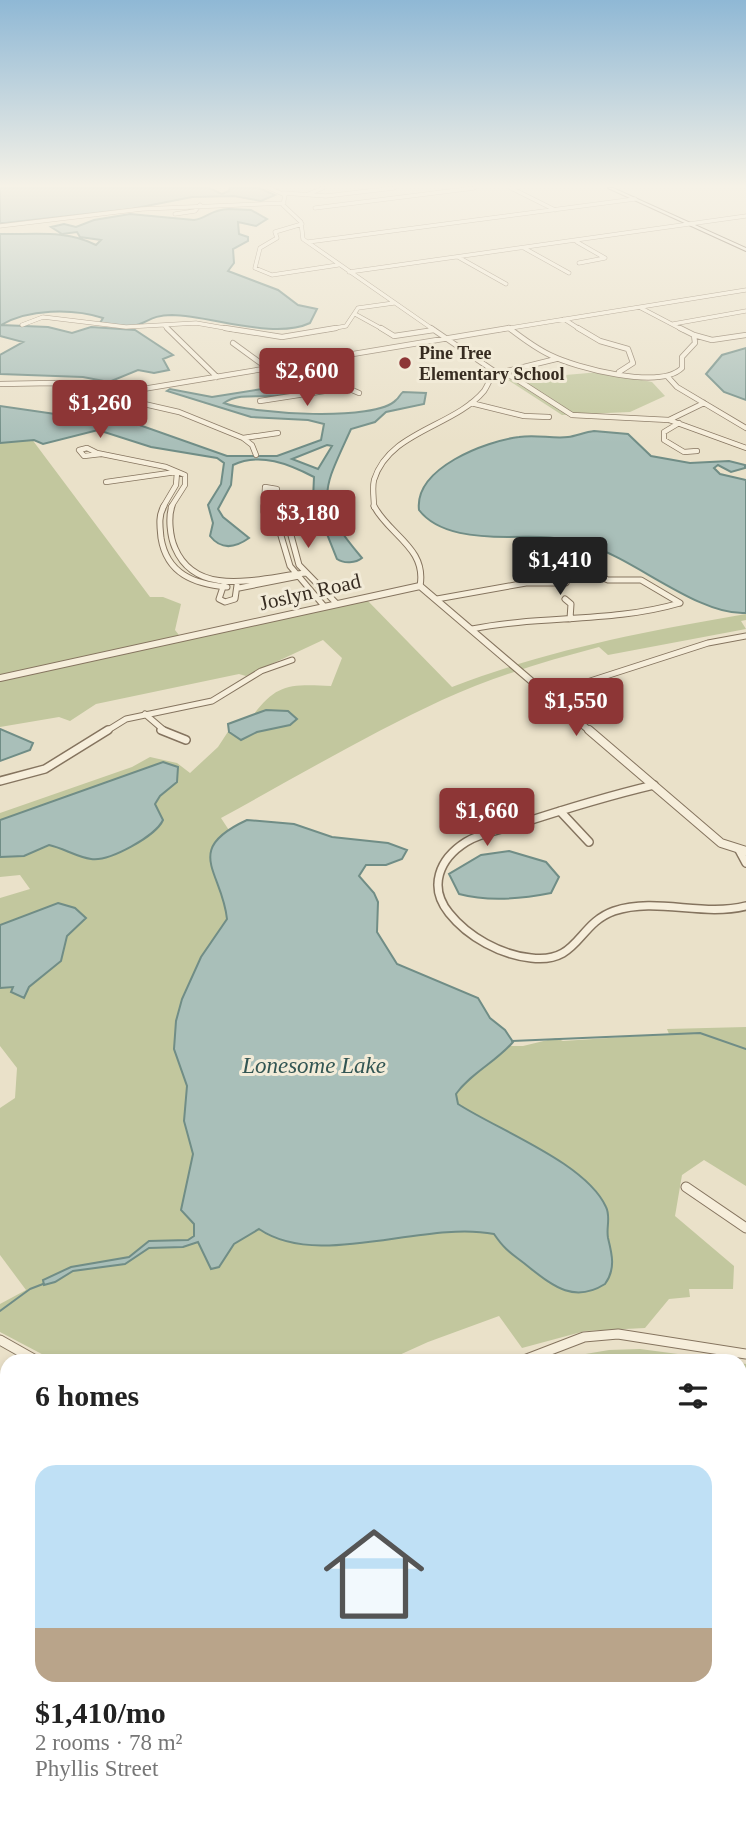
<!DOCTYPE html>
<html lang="en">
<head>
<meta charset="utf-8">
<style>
  :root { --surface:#fff; --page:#f2f2f2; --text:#222; --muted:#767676; --accent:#8d3636 }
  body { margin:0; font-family:Georgia,serif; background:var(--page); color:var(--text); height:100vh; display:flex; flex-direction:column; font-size:26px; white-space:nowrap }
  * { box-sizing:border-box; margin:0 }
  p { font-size:23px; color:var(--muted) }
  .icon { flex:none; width:38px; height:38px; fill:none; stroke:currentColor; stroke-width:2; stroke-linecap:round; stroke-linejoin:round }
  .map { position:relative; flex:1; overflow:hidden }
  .details { position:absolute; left:0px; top:1354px; width:747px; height:471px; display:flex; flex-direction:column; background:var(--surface); border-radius:21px 21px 0 0; box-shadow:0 4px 10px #0003 }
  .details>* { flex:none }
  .price { position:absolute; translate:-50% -60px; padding:0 16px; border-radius:7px; background:var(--accent); color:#fff; font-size:23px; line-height:46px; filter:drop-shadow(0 2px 4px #0008) }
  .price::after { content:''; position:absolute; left:50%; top:42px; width:21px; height:16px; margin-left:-10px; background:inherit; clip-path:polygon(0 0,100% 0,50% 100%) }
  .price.selected { background:#222; color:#fff }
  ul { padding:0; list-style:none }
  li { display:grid; align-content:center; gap:14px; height:371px; padding:0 35px }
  li span { display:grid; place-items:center; height:217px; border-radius:21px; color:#555 }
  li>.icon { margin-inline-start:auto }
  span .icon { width:126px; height:126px; fill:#fffc; stroke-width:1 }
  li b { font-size:30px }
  h2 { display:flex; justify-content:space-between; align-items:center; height:84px; padding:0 35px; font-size:30px }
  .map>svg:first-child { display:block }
  .green { fill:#c2c79e }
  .water { fill:#a9bfb9; stroke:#708d86; stroke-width:2; fill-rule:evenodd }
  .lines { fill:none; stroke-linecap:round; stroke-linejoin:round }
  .stream { stroke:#708d86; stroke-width:2 }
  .minor-far5-casing { stroke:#85745f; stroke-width:4.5 }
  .minor-far4-casing { stroke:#85745f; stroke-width:6 }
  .minor-far3-casing { stroke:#85745f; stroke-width:7 }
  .minor-far2-casing { stroke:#85745f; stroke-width:10 }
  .minor-far1-casing { stroke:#85745f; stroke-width:11 }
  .minor-casing { stroke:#85745f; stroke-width:13 }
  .tertiary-far1-casing { stroke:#85745f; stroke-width:8 }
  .tertiary-casing { stroke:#85745f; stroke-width:10 }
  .secondary-casing { stroke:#675542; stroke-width:2 }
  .minor-far5 { stroke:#f6eedb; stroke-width:3.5 }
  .minor-far4 { stroke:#f6eedb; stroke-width:4.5 }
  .minor-far3 { stroke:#f6eedb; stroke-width:5 }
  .minor-far2 { stroke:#f6eedb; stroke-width:7 }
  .minor-far1 { stroke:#f6eedb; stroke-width:9 }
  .minor { stroke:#f6eedb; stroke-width:10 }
  .tertiary-far1 { stroke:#f6eedb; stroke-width:6 }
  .tertiary { stroke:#f6eedb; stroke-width:8 }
  .secondary { fill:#f6eedb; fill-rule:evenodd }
  .poi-dot { fill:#8d3636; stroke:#f2ebd8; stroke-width:2.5 }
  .labels { text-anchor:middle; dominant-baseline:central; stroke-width:6; stroke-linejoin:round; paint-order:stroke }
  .far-poi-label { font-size:18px; font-weight:bold; fill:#372c21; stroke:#f2ebd8; text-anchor:start }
  .street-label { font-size:21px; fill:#372c21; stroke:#f2ebd8 }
  .water-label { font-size:23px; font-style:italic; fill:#325553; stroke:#f2ebd8 }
</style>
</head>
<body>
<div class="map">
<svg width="746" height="1825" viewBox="0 0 746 1825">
  <rect width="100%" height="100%" fill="#eae1c9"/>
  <path class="green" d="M440 369 464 371 472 376C463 385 437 383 427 376L430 371Z
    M600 372 652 382 665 396 630 412 562 415 508 380Z
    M10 410 150 597H163L181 604 175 630 182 639 366 599 452 687C551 649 642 632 746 614V620L741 621 746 629 608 655 599 647C546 661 492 677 442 700 367 735 294 778 221 818L236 841 430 1021 485 1046H523L556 1038 563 1041 669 1034 667 1029 746 1027V1186L704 1160 682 1175 675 1216 734 1266 733 1289H689L690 1297 669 1299 645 1328 585 1331 522 1348 499 1316 428 1342 386 1361H320L310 1356 305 1362 55 1361 0 1332V1304L26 1290 0 1255V1108L15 1098 17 1068 0 1046V898L30 889 20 875 0 877V813L132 767 150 757 177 763 190 773 218 747 233 724 249 721C275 684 287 684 331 686L342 658 323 640 246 676 239 674 96 704 70 721 59 717 0 727V412Z
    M640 1349 731 1361 565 1362 562 1358 609 1350Z
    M740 1363 746 1364V1538L740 1541Z"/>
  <path class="water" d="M0 188H209L222 194 229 191 230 188H259L275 195 261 201 234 196 192 197 131 209 5 223H0Z
    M229 209 251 210 267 219 256 226 238 222 239 234 248 237V241L233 249 234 263 228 271 278 290 298 305 317 309 310 323C274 340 213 316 172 315 149 315 148 324 132 326 122 327 110 324 100 323L103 318C72 308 28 309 1 325L48 327 72 333 91 327 135 330 173 355 163 359 169 370 154 373 138 370 109 382 83 377 0 374V355L23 342 0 336V234C31 235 66 229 96 245L101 240 80 237 77 232 62 234 51 227 64 224 76 227 94 220 130 214 194 220C208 218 209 210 229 209Z
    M746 348V400L724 392 706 374 722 355Z
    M281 386 290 387 293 393C273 401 241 390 224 403 252 414 376 422 396 400 399 398 400 394 403 392L426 393 424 404 386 412 375 422 351 429C322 493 313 500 362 558 356 563 344 564 337 559L313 499 314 477C289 464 260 452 233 465L231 485 218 509 223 517 249 538C235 548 221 550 210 536L213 523 208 505 221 484 224 463 217 458 151 447 98 430 43 444 34 440 0 443V406L69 416H114L227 456H277L321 440 324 424 308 420 251 417 167 391 170 389 212 397ZM327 445 332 446 318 469 292 459Z
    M594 431 628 434 651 456 690 463 729 461 745 465V468L731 472 718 465 714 468 720 474 746 480V613C700 616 637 561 591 546 560 536 540 536 508 537 479 537 438 535 419 510 414 468 486 441 519 437 536 434 552 439 568 437 576 436 585 432 594 431Z
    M266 710 288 711 297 719 290 725 257 732 241 740 229 732 228 724Z
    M0 729 33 743 30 750 0 761Z
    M163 762 178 767 177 782 160 796 155 804 163 820C156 836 109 862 91 859 77 857 63 848 49 845L24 856 0 857V820Z
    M247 820 294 824 332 837 388 843 407 850 402 859 386 865H366L359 876 374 893 378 902 377 932 397 964 478 998 490 1018 505 1030 513 1042C496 1062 471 1073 456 1094L458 1104C500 1131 586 1163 606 1207 611 1217 606 1227 608 1238 612 1254 616 1269 605 1284 575 1303 554 1287 530 1268 513 1254 507 1253 494 1234 423 1220 319 1270 259 1229L234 1244 219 1267 211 1269 198 1242 183 1247 149 1248 125 1264 73 1271 55 1282 44 1285 43 1280 71 1267 129 1257 149 1241 188 1240 194 1236V1224L181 1210 193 1154 184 1121 187 1086 174 1049 176 1021 182 999 201 957 227 919C222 871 182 850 247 820Z
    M509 851 546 862 559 877 551 893C521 899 489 902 459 894L449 874 481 855Z
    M58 903 75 908 86 918 67 936 61 961 29 987 24 998 11 992 13 987 0 988V925Z
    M0 1406 7 1409V1583L0 1580Z"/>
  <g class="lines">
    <path class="stream" d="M512 1041 700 1033 746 1049
      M0 1311 30 1289 43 1284"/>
    <defs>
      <path id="minor-far5" d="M269 188 285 195 283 205 301 222 303 239 434 330
        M511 188 555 210
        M283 193 326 196 394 188
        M306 195 323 188
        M315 208 474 188
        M175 214 195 211 200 205
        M302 224 275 232 277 238 260 248 255 268 272 275 338 265
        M0 226 142 209 284 203
        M308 242 635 199
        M577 242 605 258 579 263
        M524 248 569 273
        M458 257 506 284
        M349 272 746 216
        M641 308 683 330
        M355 314 384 330
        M564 319 581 330
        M673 324 746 311
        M22 325 43 317 126 327 196 323 236 330
        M165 326 169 330
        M509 328 511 330
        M325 330 346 326 358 308 394 303
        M498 330 746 290"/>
      <path id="minor-far4" d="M167 328 217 377
        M225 328 282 337 336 328
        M381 328 394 336 434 330
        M509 328C522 338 535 348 550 355 576 368 660 390 682 368V357L695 343 694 335 680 328
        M578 328 600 341 628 349 633 363 619 372
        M694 335 712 340 746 335
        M233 343 266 367
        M289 363 359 393
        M493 372 513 377 572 415 669 420 746 448
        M503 372 556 359
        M667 376 677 387 746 428
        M0 384 53 383 105 391 143 389 509 328
        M122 391 131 401 179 412 243 438 252 445 256 455
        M260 401 350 387
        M471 403 524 416 549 417
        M669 420 704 403
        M679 423 664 432V440L684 452 697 451
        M243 438 278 433
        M101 454 84 456 79 450 87 448 97 453 166 467 185 475V485L171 507
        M106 482 176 472
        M163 507 176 485 177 472
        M264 507 265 487 277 489 273 507
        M374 507C374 499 372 488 374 480 389 431 454 427 484 391 488 385 491 377 494 371L431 328"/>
      <path id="minor-far3" d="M164 506C158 516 160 527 161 538 167 574 194 584 227 587
        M172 506C168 517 170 537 175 548 197 600 262 577 306 573
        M264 506V512L279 529 290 566 324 606
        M274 506 273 509 289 528 299 565 337 604
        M374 506C389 535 427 548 420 586
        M553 558 571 573
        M224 584 219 599 225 602 235 599 237 585
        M239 588 299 576
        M437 599 526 583H566L571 573 584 570 608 580H641L680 603
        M565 599 571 604 570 619
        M472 629C541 615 612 623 680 603
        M547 695 708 643 746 636
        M145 714 166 732
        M105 732 126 719 212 701 261 671 292 660"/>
      <path id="minor-far2" d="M161 730 186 740
        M0 781 45 769 108 730
        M654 785C607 796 562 810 516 825 500 830 480 833 466 842 439 859 428 887 449 913 468 937 501 955 531 958 579 964 577 924 614 911 657 897 702 917 746 906
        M560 811 589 842
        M739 850 746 863"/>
      <path id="minor-far1" d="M686 1187 746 1228
        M0 1340 39 1362
        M519 1362 584 1337 618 1334 746 1354"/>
      <path id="minor" d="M0 1707 7 1706
        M0 1785 7 1782"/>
      <path id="tertiary-far1" d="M0 678 420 586 591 732"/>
      <path id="tertiary" d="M589 730 721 843 746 851"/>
      <path id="secondary" d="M608 188H613L746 248V251Z"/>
    </defs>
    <use href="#minor-far5" class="minor-far5-casing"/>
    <use href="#minor-far4" class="minor-far4-casing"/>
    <use href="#minor-far3" class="minor-far3-casing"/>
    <use href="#minor-far2" class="minor-far2-casing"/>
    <use href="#minor-far1" class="minor-far1-casing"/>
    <use href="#minor" class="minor-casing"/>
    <use href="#tertiary-far1" class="tertiary-far1-casing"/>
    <use href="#tertiary" class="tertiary-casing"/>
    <use href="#secondary" class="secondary-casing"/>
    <use href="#minor-far5" class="minor-far5"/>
    <use href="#minor-far4" class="minor-far4"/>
    <use href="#minor-far3" class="minor-far3"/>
    <use href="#minor-far2" class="minor-far2"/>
    <use href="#minor-far1" class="minor-far1"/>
    <use href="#minor" class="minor"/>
    <use href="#tertiary-far1" class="tertiary-far1"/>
    <use href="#tertiary" class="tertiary"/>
    <use href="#secondary" class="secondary"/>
  </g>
  <linearGradient id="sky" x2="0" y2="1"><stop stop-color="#8fb8d5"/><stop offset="0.42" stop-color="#f6f2e7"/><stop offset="1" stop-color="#f6f2e7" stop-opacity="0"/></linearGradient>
  <rect width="746" height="443" fill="url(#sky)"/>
  <circle class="poi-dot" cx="405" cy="363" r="7"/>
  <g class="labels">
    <g class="far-poi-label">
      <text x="419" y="353">Pine Tree<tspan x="419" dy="21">Elementary School</tspan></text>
    </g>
    <g class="street-label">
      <text transform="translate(310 592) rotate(-13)">Joslyn Road</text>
    </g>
    <g class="water-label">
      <text x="314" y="1065">Lonesome Lake</text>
    </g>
  </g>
</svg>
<b class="price" style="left:307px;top:408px">$2,600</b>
<b class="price" style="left:100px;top:440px">$1,260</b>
<b class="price" style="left:308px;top:550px">$3,180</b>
<b class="price selected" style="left:560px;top:597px">$1,410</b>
<b class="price" style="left:576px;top:738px">$1,550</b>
<b class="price" style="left:487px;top:848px">$1,660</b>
<section class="details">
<h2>6 homes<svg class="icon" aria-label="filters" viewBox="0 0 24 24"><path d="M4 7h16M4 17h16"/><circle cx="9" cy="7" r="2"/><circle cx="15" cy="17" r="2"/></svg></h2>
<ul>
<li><span style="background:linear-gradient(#bfe0f5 75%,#b9a48a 0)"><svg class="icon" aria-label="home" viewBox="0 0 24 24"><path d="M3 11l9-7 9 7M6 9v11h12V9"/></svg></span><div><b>$1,410/mo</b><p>2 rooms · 78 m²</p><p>Phyllis Street</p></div></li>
</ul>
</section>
</div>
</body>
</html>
